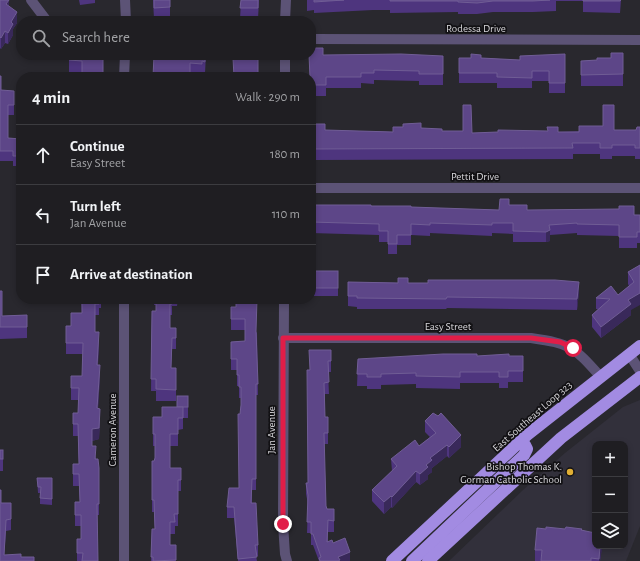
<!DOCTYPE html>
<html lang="en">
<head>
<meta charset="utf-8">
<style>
  :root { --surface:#1f1e22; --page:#2c2b2f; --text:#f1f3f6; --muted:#a1a2a5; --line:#3c3c40 }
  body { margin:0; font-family:"Alegreya Sans",sans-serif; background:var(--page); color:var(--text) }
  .controls { position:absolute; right:12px; bottom:12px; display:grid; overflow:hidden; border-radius:8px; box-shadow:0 2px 6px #0003 }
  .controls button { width:36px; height:36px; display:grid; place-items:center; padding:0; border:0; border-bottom:1px solid var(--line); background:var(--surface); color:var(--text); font:20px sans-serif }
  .stop { position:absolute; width:12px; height:12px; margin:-9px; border:3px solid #e11d48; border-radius:50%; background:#fff }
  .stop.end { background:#e11d48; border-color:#fff; box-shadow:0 1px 4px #0008 }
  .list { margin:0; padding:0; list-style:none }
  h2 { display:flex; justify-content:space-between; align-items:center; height:52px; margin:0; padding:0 16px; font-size:17px }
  h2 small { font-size:13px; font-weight:400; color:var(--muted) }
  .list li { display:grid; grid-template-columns:26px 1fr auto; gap:12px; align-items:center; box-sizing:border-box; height:60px; padding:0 16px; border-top:1px solid var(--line) }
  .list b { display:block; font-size:15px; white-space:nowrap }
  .list p { margin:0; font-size:13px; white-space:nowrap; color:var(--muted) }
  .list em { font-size:13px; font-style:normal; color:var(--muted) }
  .icon { flex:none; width:22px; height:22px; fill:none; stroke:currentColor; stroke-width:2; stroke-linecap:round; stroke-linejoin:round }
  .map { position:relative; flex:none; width:640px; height:561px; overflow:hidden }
  .search { position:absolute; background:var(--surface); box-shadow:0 2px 6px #0003; left:16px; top:16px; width:300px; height:44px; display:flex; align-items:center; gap:10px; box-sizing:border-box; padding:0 14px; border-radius:16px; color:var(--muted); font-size:15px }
  .panel { position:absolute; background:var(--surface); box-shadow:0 2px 6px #0003; left:16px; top:72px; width:300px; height:232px; border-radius:16px }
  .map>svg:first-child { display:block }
  .built { fill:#32303b; fill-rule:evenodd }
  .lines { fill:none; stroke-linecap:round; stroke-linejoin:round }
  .street { stroke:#5c5376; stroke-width:10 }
  .highway { stroke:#a28be2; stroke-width:12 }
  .wall { fill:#4e357e }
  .shaded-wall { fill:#39295a }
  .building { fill:#5d4688; stroke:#705d95 }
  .route { stroke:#e11d48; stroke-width:5 }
  .poi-dot { fill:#e1af34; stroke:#121114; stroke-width:1.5 }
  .labels { text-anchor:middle; stroke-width:3.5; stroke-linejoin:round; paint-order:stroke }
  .street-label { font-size:11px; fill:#d7d6da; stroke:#121114 }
  .poi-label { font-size:11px; fill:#d7d6da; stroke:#121114; text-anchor:end }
</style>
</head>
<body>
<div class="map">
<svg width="640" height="561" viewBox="0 0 640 561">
  <rect width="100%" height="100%" fill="#29282e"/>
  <path class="built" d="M640 400V526L626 561H449L523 490 565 453 623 407ZM595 444H625V546H595Z"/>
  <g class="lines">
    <g class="street">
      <path d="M31 0 47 21"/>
      <path d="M125 0 126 21"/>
      <path d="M285 21 286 0"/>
      <path d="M311 39 640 40"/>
      <path d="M124 77 125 55"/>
      <path d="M285 77V55"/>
      <path d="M311 188H640"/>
      <path d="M124 299V561"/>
      <path d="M284 299 283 524 285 554 287 561"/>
      <path d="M283 338H531C571 344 573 346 600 376"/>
      <path d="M629 354 640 371"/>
    </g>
    <g class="highway">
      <path d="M392 561 527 435 640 346"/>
      <path d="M412 561 524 455 527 449 525 445 519 443"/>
      <path d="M428 561 561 438 640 377"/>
    </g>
  </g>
  <g class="wall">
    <path d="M0 0 9 6 17 23 13 29V35L8 44 5 43 1 49 0 48Z"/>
    <path d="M79 0H95V3L80 5Z"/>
    <path d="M153 0H170V18L154 19Z"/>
    <path d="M241 0H259L258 19H240Z"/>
    <path d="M307 0H621L620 13 583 12V1H556V11L533 12H493L477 14H458V12L390 13V10H373L314 13V10L307 11Z"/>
    <path d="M623 53V86H581V61L597 60 611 58Z"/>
    <path d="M565 54V93H549V81H532V88H497V83H459V58H481L520 60Z"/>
    <path d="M69 55H97L82 72H69Z"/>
    <path d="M206 55 205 73H202V75H190L153 77Z"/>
    <path d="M309 55 443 56V85H419V81L374 80V84L361 83V88H326V96H311V77H310Z"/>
    <path d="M0 76 1 90 14 91V115H8V138L21 139V166H13V161H0Z"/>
    <path d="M311 110 315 124 325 130 393 132 421 128 442 131 472 133 558 132 614 130H636L640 127V159H635V156H612V159H600V154H573V159L311 160Z"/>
    <path d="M311 205 371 206 499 210 509 205 527 210 640 215V243H637V248H619V236L577 235V233L550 235V241L546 242H513V234L492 233V236L430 233V236L411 235V245H397V254H388V242H379V235L311 233Z"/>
    <path d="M640 265 631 310V315L601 338 592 327V315L598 309H596V298L618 295 629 286 628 284V272Z"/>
    <rect x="311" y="271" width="27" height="25"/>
    <path d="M348 282 408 283 579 292 577 310 447 308 446 309H357V307L348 306Z"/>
    <path d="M0 291 2 316 27 315V338L0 339Z"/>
    <path d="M81 299H101V308H99V315H95V332L99 343 98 365 100 377 98 409 100 420 99 439 92 441V446L99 468V515H97L98 561H77V539H81V526H75V502H80L79 486H73V464H79L78 436H73V424L78 413 79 400H71V376H82L83 354H66V326H71L82 313Z"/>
    <path d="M154 299H178L177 306H172V315H170V328H176V349H172L171 368H176V401H156V391H151L152 311H156V305H154Z"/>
    <path d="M231 307H236L257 333 258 395H256V490H252V503L258 545V556H256L257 561H238L234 518H227V507L239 488 240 414 241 405V398H239V386H237V370H231V342L245 341V330H231Z"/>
    <path d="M331 350V372H328L329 394H325V417L328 433V444H324L326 506 327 509H334V532H328V542L333 543 350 561H319L313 545H311V533H307L308 504 306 494V483H308L310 370Z"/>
    <path d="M477 356H523V382H508V388H499V383H460V389L416 388V384L381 385V389H367V386H357L358 359Z"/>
    <path d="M188 396V418H183V429L178 430V446H170V468H181V491H178V526H175V534H170V545L176 561H151L152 529H155L154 512H152V461H154L155 458V446H153V417H162L177 407Z"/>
    <path d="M425 421 461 447 449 458 447 456 432 468V472L428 475V479L420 485 416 482 392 508 391 507 384 514 372 501V490L392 471 391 459 419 446 430 437 425 432Z"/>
    <rect x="0" y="450" width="3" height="21"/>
    <path d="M37 478H52V505L40 504V493H38Z"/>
    <path d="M1 503H11V530L6 531 4 555 21 557 0 561Z"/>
    <path d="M582 530 602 546 600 561H535V550Z"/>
  </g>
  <g class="shaded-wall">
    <path d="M9 0V11L6 4Z"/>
    <path d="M17 12V23L13 29V35L8 44V33L11 22Z"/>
    <path d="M5 31V43L1 49V38Z"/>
    <path d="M550 230V241L546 242V232Z"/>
    <path d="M579 282V292L577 310V299Z"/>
    <path d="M640 293V305L631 310V315L601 338V327L628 300Z"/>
    <path d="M99 332V343L97 377V365Z"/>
    <path d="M100 365V377L97 420V408Z"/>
    <path d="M100 409 99 439 92 441V458V429Z"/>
    <path d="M461 435V447L449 458V447Z"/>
    <path d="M447 445V456L432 468V472L428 475V479L420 485V474L426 465 430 458Z"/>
    <path d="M416 471V482L392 508V497Z"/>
    <path d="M391 496V507L384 514V502Z"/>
    <path d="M6 520V531L4 561V555Z"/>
    <path d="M600 546H602V549L600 561H599Z"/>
    <path d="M350 552V561H338V557Z"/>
  </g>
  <g class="building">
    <path d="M0 0H9L6 4 17 12 11 22 13 24 8 33 5 31 1 38 0 37Z"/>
    <path d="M154 0H170V7L154 8Z"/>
    <path d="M241 0H258V8H240Z"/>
    <path d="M314 0H344L314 2Z"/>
    <path d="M390 0H550L533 1H493L477 3 458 2V1H390Z"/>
    <path d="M583 0H621L620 1H583Z"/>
    <path d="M311 48H323V55L401 54 443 56V74H419V71L374 70V73H361V77H326V85H311V77H310L309 55H311Z"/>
    <path d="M611 53H623V74L581 75V61L597 60V58H611Z"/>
    <path d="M471 54 481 55V58L520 60V56L565 54V83H549V71H532V78L497 77V73H459V58H471Z"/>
    <path d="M69 55H97V58L103 59V77H82V61L69 60Z"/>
    <path d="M154 55H205V62L202 61V64L190 63V77H153Z"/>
    <path d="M240 55H258V77H234L233 58H240Z"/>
    <path d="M0 76H1V90L14 91V105H8V138L21 139V156H13V151H0Z"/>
    <path d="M463 105H471L472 133 498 132V130L548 131 547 127H558V132H579V126H603V105H614V130H636L637 127H640V148H635V145H612V148H600V143H572L573 148 311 149V110H315V124H325V130L393 132V127H403V124L421 123V128L442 129V131H463Z"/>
    <path d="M500 199H509V205H527V210L619 209V206H634V215H640V232H637V237H619V225L577 224V223L549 225 550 230 546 232 513 231V223H492V225L430 223V225L411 224V235H397V244H388V231H379V224L311 222V205H371V206H411V207L499 210Z"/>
    <path d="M640 265V293L628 300 631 304 601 327 592 315 610 299 596 298 611 286 618 295 634 282 628 272Z"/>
    <rect x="311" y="271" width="27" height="17"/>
    <path d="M398 278H408V283H428V280H555L579 282 577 299 447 297 446 299 357 298V296H348V282L398 283Z"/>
    <path d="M0 291H2V316L27 315V327H0Z"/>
    <path d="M82 299H99V304H95V332H99L97 365H100L97 408 100 409 99 428 92 429V446H96L95 459H98L99 468V504H97L98 561H82L83 553H77V539H81V515H75V502H80L79 474H73V464H79L78 424H73V413H78L79 388H71V376H82L83 343H66V326H71V313H82Z"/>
    <path d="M156 299H172V304H170V328H176V338H172L171 368H176V390L156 389V379H151L152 311H156Z"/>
    <path d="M236 299H257L256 331 258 384H256V479H252L251 503H256L258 545H255L257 557 238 559 234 507H227L229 488H239L238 414H240L241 405V387H239V375H237V359H231V342L245 341V319H231V307H236Z"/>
    <path d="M309 350H331V361H328L329 382 324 383 325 417H328V433H324L326 506 327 509H334V521L328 520 327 542 332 540 333 543 345 538 350 552 338 557 340 560 338 561H320L319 558 321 557 313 534H311V522H307L308 495 306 483H308L307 370H310Z"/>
    <path d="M443 354H477V356L509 354V356H523V371H508V377H499V372H460V377L416 376V373L381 374V377H367V374H357L358 359Z"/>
    <rect x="177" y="396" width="11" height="11"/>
    <path d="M162 407H183V418H178V434H170V468H181V480H178V514H174L175 522H170V545H176V560L153 561V557H151L152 529H155L154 500H152V461H154L155 458V434H153V417H162Z"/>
    <path d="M433 413 438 416 441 413 461 435 449 447 447 445 430 458 432 460 426 465 428 467 420 474 416 471 392 497 391 496 384 502 372 490 397 466 391 459 415 440 419 446 436 433 425 421Z"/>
    <rect x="0" y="450" width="3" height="9"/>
    <path d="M37 478H52V499L40 498 41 487H38Z"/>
    <path d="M0 490H1V503H11V519L6 520 4 555 21 554V557H34V561H0Z"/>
    <path d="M546 527 565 529 566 527 582 529 581 530 595 533V546H600L599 559 591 558V561H541L542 550H535L537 528 546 529Z"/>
  </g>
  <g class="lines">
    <path class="route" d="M283 524V338H531L560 342 573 348"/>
  </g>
  <circle class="poi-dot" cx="570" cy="472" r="4"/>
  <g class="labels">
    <g class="street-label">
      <text x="476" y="32">Rodessa Drive</text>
      <text x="475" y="180">Pettit Drive</text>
      <text x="448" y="330">Easy Street</text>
      <text transform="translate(532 416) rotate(-41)" y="4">East Southeast Loop 323</text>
      <text transform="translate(112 430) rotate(-90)" y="4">Cameron Avenue</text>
      <text transform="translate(271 430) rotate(-90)" y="4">Jan Avenue</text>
    </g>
    <g class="poi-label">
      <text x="562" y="470">Bishop Thomas K.<tspan x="562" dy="13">Gorman Catholic School</tspan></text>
    </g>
  </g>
</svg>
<div class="controls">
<button>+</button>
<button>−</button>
<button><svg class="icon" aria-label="layers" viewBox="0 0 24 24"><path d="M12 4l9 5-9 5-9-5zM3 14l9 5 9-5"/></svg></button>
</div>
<div class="stop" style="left:573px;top:348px"></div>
<div class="stop end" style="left:283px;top:524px"></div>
<div class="search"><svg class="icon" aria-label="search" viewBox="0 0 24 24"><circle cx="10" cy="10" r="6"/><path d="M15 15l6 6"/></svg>Search here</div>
<section class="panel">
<h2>4 min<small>Walk · 290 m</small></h2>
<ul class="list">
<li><svg class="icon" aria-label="ahead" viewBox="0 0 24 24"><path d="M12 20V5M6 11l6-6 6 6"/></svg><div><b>Continue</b><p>Easy Street</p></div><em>180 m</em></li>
<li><svg class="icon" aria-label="left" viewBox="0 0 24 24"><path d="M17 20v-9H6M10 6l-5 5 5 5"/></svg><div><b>Turn left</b><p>Jan Avenue</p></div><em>110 m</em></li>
<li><svg class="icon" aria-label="arrive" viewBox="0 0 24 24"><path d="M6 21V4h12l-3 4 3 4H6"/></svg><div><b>Arrive at destination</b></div></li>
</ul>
</section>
</div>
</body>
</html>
